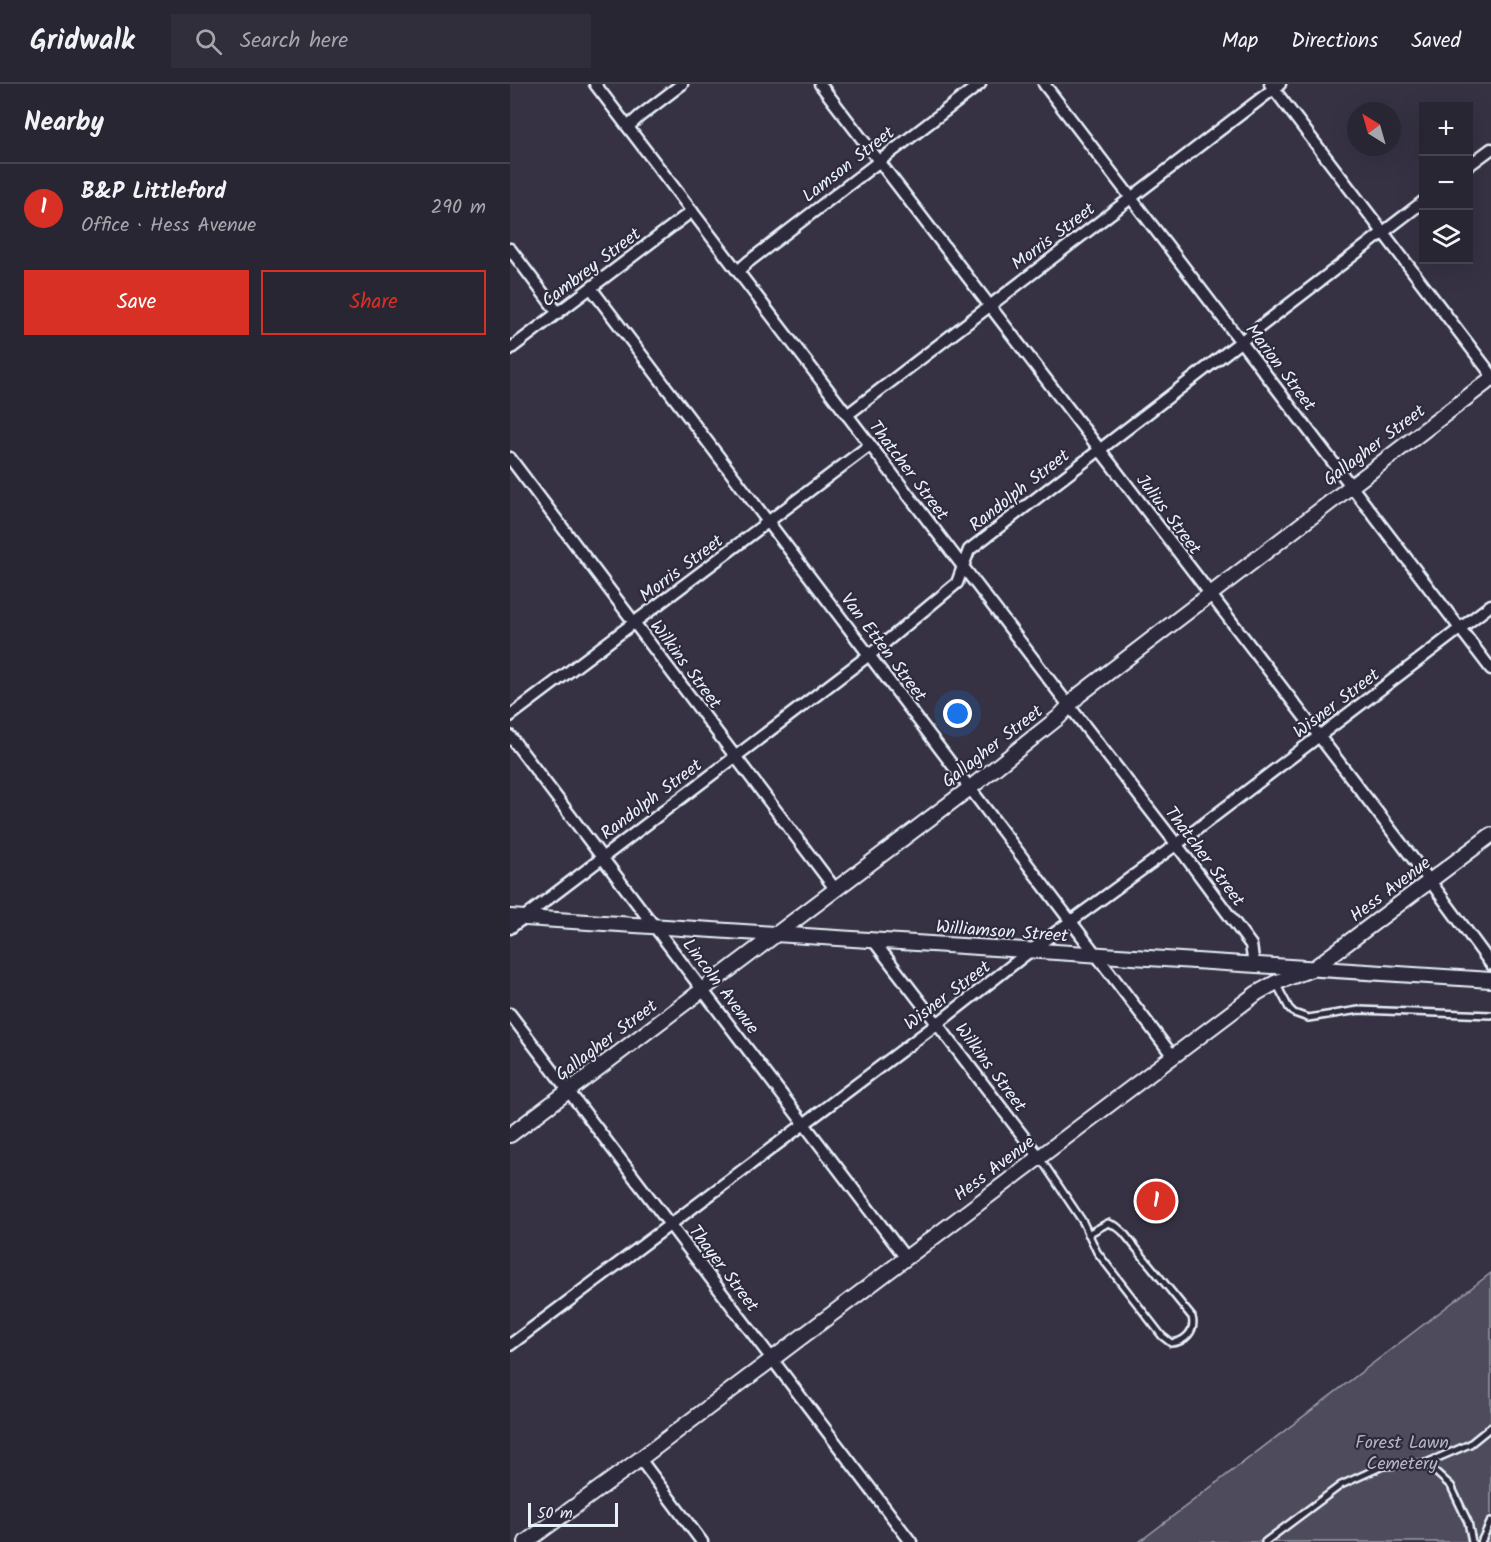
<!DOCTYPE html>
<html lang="en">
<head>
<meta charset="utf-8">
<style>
  :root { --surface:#282633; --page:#302e3b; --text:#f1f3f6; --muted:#a5a5ac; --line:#44434e; --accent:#d93025 }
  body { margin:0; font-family:Kalam,sans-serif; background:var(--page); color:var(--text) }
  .controls { position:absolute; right:18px; top:18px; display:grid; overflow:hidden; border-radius:0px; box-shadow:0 6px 24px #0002 }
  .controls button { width:54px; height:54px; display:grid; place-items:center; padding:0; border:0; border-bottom:2px solid var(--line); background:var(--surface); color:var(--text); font:30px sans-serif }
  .compass { position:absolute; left:837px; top:18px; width:54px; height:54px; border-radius:50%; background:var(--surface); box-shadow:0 6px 24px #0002; rotate:323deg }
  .scale { position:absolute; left:18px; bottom:15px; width:90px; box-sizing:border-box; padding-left:6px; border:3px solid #e8f1f8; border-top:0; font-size:16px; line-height:21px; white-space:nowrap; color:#e8f1f8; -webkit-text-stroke:4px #2f2a3d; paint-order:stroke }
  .you { position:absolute; left:448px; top:630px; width:21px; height:21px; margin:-15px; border:4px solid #fff; border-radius:50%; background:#1a73e8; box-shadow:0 0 0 9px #1a73e833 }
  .badge { display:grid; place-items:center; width:39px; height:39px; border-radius:50%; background:var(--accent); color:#fff; font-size:20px; font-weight:700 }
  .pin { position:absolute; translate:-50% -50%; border:3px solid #fff; box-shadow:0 2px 6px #0006 }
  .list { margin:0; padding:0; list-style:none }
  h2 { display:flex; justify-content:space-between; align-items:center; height:78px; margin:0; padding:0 24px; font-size:26px }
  h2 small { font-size:20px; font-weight:400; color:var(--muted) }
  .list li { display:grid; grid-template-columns:39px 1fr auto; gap:18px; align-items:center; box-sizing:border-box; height:90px; padding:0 24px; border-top:2px solid var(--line) }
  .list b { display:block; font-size:22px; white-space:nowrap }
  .list p { margin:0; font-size:20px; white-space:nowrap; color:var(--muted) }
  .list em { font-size:20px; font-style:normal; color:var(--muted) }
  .actions { display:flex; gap:12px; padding:18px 24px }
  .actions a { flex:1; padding:14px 0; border:2px solid var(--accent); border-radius:0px; text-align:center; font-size:21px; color:var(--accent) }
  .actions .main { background:var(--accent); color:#fff }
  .icon { flex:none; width:33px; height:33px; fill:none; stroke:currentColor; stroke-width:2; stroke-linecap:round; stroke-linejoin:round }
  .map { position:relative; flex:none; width:981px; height:1458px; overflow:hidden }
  header { display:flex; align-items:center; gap:36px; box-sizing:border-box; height:84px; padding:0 30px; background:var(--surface); border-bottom:2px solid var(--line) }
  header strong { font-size:28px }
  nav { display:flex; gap:33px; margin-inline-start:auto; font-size:21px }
  .search { width:420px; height:54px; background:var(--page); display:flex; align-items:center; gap:15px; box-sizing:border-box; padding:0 21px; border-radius:0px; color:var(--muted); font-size:22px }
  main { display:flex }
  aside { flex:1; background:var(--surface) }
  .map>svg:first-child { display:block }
  .green { fill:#4d4b5c; stroke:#9a9eaa; stroke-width:1.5 }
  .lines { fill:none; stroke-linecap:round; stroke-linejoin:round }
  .lane-casing { stroke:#e8f1f8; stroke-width:10 }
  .street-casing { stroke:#e8f1f8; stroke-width:15 }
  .secondary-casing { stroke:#e8f1f8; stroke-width:18 }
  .lane { stroke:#2f2a3d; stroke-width:5 }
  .street { stroke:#2f2a3d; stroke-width:10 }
  .secondary { stroke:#2f2a3d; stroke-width:14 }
  .labels { text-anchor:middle; stroke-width:4.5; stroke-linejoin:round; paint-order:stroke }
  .street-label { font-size:18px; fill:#e8f1f8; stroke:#2f2a3d }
  .park-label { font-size:18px; fill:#b2b7c1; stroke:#2f2a3d }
</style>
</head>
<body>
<header>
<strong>Gridwalk</strong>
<div class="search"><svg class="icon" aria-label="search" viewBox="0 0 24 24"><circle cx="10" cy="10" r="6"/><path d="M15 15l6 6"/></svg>Search here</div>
<nav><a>Map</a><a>Directions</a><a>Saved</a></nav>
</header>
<main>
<aside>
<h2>Nearby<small></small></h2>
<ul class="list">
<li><span class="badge">1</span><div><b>B&amp;P Littleford</b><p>Office · Hess Avenue</p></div><em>290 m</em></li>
</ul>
<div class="actions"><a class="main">Save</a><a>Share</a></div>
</aside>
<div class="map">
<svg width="981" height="1458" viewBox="0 0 981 1458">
  <rect width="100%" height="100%" fill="#363244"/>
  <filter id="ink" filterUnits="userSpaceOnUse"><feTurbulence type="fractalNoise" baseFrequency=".0167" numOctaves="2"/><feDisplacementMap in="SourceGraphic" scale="12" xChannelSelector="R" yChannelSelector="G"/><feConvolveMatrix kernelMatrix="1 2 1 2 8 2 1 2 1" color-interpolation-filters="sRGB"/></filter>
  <g filter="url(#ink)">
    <path class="green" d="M981 1189V1458H629Z"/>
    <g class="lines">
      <g class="lane-casing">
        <g id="lane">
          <path d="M767 901 779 924 784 929 798 934 849 926 981 931"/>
          <path d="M530 1074 573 1138 587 1168 652 1252 661 1259C675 1258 686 1247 682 1233L613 1148 606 1142 598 1139 578 1150"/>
          <path d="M916 1379 941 1402 958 1438 962 1458"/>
          <path d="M755 1458 831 1401 873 1382 916 1379 960 1360 981 1343"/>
          <path d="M971 1458 981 1437"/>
        </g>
      </g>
      <g class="street-casing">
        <g id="street">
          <path d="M85 0 550 610 667 761 741 861 744 881"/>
          <path d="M310 0 920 797 981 880"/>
          <path d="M534 0 981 585"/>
          <path d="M760 0 981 290"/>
          <path d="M118 43 130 32 172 0"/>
          <path d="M958 82 981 65"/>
          <path d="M0 165 48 229"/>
          <path d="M228 187 238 178 470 0"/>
          <path d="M81 204 662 971"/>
          <path d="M0 265 182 127"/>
          <path d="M337 331 770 0"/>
          <path d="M0 374 326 806"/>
          <path d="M0 632 360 361"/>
          <path d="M0 652 395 1173"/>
          <path d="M0 844 371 562 447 499 459 466 914 117"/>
          <path d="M363 856 529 1073"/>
          <path d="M0 930 401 1458"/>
          <path d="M0 1261 427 940 520 867 678 752 981 521"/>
          <path d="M130 1375 192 1458"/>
        </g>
      </g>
      <g class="secondary-casing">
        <g id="secondary">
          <path d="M0 833 981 896"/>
          <path d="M0 1051 460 704 549 633 569 611 981 295"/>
          <path d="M16 1458 130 1375 747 909 765 899 804 884 981 751"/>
        </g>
      </g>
      <use href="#lane" class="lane"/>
      <use href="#street" class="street"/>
      <use href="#secondary" class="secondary"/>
    </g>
  </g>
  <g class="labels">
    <g class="street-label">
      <text transform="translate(338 80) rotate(-38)" y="6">Lamson Street</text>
      <text transform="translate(543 152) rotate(-37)" y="6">Morris Street</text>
      <text transform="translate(81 183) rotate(-37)" y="6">Cambrey Street</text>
      <text transform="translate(771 283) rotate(53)" y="6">Marion Street</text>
      <text transform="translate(864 361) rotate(-37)" y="6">Gallagher Street</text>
      <text transform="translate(399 386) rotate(53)" y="6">Thatcher Street</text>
      <text transform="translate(509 406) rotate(-38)" y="6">Randolph Street</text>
      <text transform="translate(659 430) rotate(53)" y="6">Julius Street</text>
      <text transform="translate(171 484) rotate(-37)" y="6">Morris Street</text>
      <text transform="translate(374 563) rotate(53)" y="6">Van Etten Street</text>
      <text transform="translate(176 580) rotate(53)" y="6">Wilkins Street</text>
      <text transform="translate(826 619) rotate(-37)" y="6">Wisner Street</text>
      <text transform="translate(482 662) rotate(-38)" y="6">Gallagher Street</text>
      <text transform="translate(141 715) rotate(-37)" y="6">Randolph Street</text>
      <text transform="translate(695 772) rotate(53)" y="6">Thatcher Street</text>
      <text transform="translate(880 805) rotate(-37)" y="6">Hess Avenue</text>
      <text transform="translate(492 847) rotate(4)" y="6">Williamson Street</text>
      <text transform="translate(211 902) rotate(53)" y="6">Lincoln Avenue</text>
      <text transform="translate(437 911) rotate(-37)" y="6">Wisner Street</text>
      <text transform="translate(96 956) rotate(-37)" y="6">Gallagher Street</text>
      <text transform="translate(481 983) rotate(53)" y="6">Wilkins Street</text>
      <text transform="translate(484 1084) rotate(-37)" y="6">Hess Avenue</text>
      <text transform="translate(214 1184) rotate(53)" y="6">Thayer Street</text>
    </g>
    <g class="park-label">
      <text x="892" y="1364">Forest Lawn<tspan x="892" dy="21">Cemetery</tspan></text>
    </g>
  </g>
</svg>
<div class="controls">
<button>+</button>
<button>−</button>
<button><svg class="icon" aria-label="layers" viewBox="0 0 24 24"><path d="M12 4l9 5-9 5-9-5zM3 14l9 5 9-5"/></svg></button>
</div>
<svg class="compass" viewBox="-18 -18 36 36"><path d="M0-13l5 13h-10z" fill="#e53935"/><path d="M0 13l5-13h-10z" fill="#a5a5ac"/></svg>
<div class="scale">50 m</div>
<div class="you"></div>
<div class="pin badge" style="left:646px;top:1117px">1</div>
</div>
</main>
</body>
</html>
